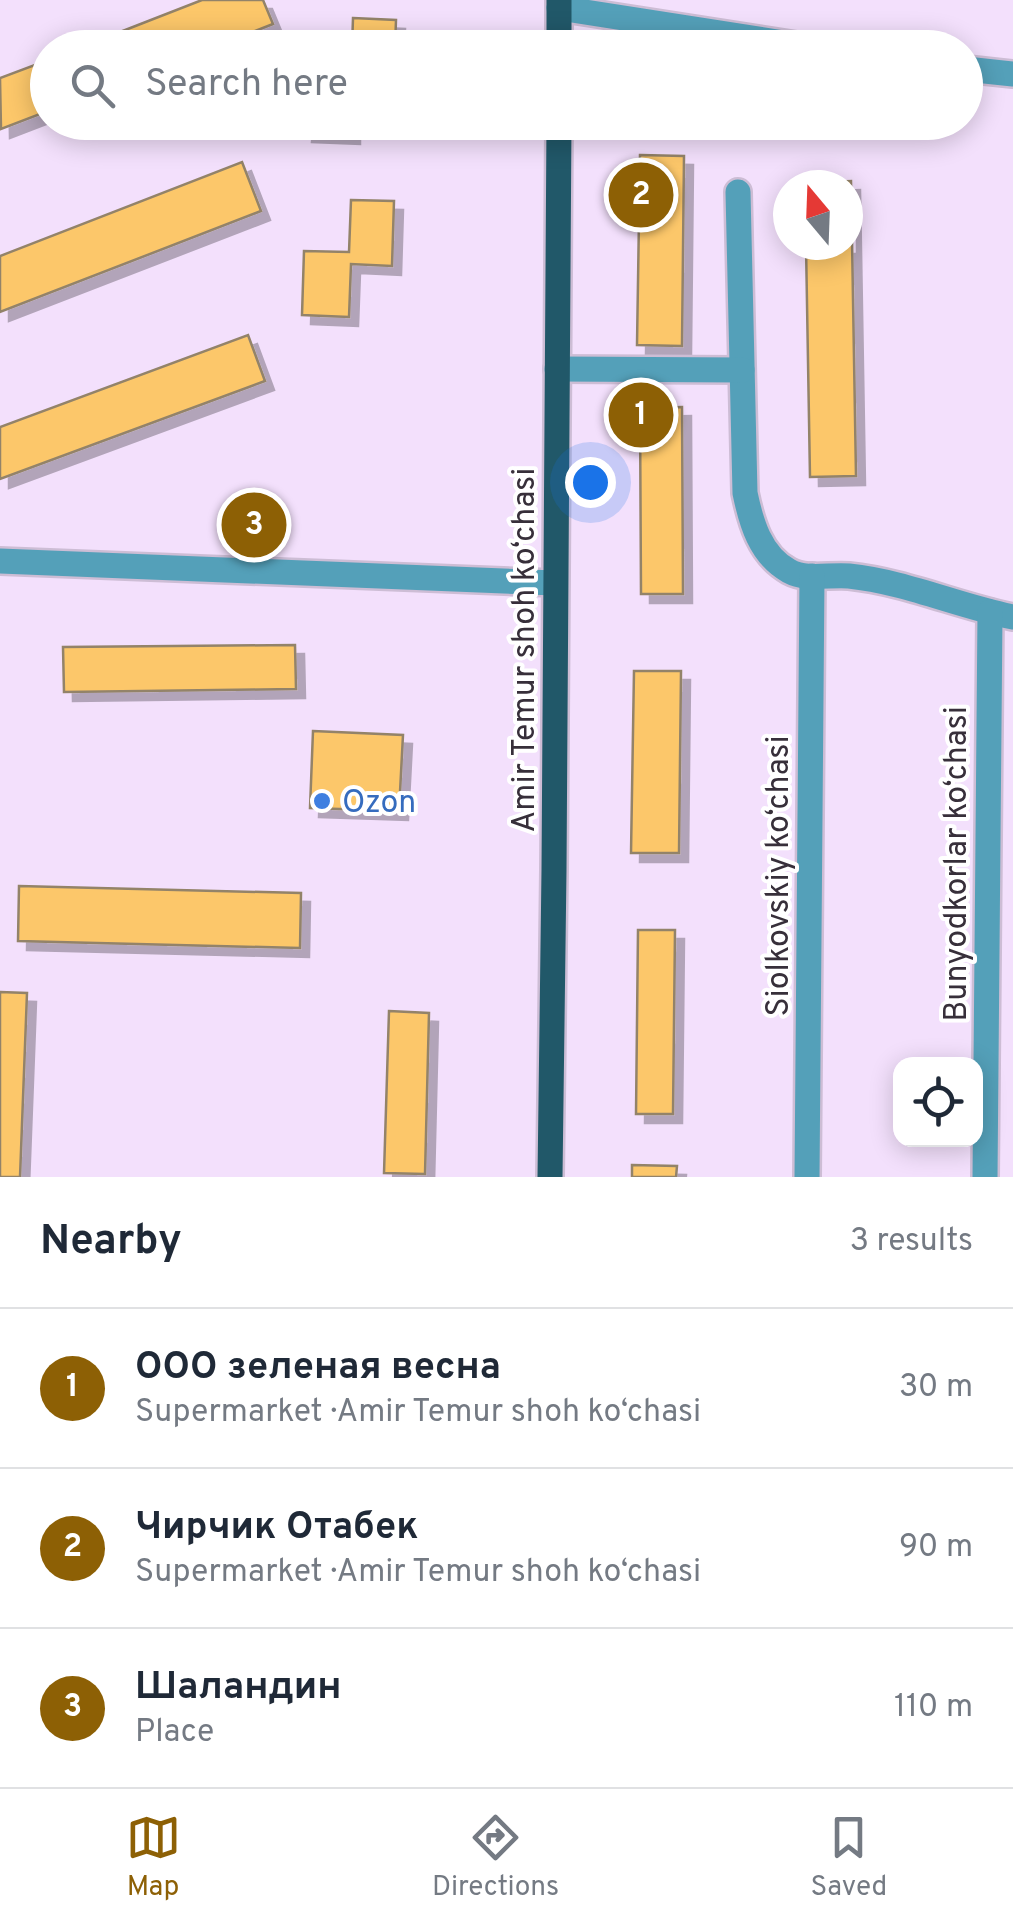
<!DOCTYPE html>
<html lang="en">
<head>
<meta charset="utf-8">
<style>
  :root { --surface:#fff; --page:#f6f6f7; --text:#1f2937; --muted:#747a83; --line:#e0e1e3; --accent:#8d6005 }
  body { margin:0; font-family:Overpass,sans-serif; background:var(--page); color:var(--text) }
  .controls { position:absolute; right:30px; bottom:30px; display:grid; overflow:hidden; border-radius:20px; box-shadow:0 5px 25px #0003 }
  .controls button { width:90px; height:90px; display:grid; place-items:center; padding:0; border:0; border-bottom:2px solid var(--line); background:var(--surface); color:var(--text); font:50px sans-serif }
  .compass { position:absolute; left:773px; top:170px; width:90px; height:90px; border-radius:50%; background:var(--surface); box-shadow:0 5px 25px #0003; rotate:341deg }
  .you { position:absolute; left:590px; top:482px; width:35px; height:35px; margin:-25px; border:8px solid #fff; border-radius:50%; background:#1a73e8; box-shadow:0 0 0 15px #1a73e833 }
  .badge { display:grid; place-items:center; width:65px; height:65px; border-radius:50%; background:var(--accent); color:#fff; font-size:32px; font-weight:700 }
  .pin { position:absolute; translate:-50% -50%; border:5px solid #fff; box-shadow:0 2px 10px #0006 }
  .list { margin:0; padding:0; list-style:none }
  h2 { display:flex; justify-content:space-between; align-items:center; height:130px; margin:0; padding:0 40px; font-size:42px }
  h2 small { font-size:32px; font-weight:400; color:var(--muted) }
  .list li { display:grid; grid-template-columns:65px 1fr auto; gap:30px; align-items:center; box-sizing:border-box; height:160px; padding:0 40px; border-top:2px solid var(--line) }
  .list b { display:block; font-size:38px; white-space:nowrap }
  .list p { margin:0; font-size:32px; white-space:nowrap; color:var(--muted) }
  .list em { font-size:32px; font-style:normal; color:var(--muted) }
  .icon { flex:none; width:55px; height:55px; fill:none; stroke:currentColor; stroke-width:2; stroke-linecap:round; stroke-linejoin:round }
  .map { position:relative; flex:none; width:1013px; height:1177px; overflow:hidden }
  .search { position:absolute; background:var(--surface); box-shadow:0 5px 25px #0003; left:30px; right:30px; top:30px; height:110px; display:flex; align-items:center; gap:25px; box-sizing:border-box; padding:0 35px; border-radius:55px; color:var(--muted); font-size:38px }
  .sheet { height:610px; background:var(--surface) }
  nav { display:flex; justify-content:space-around; align-items:center; box-sizing:border-box; height:140px; border-top:2px solid var(--line); background:var(--surface); font-size:28px; color:var(--muted) }
  nav a { display:grid; justify-items:center; gap:5px }
  nav .on { color:var(--accent) }
  .map>svg:first-child { display:block }
  .building { fill:#fcc76b; stroke:#938369; stroke-width:2.5; filter:url(#shadow) }
  .lines { fill:none; stroke-linecap:round; stroke-linejoin:round }
  .minor-casing { stroke:#cdbdd5; stroke-width:30 }
  .major-casing { stroke:#cdbdd5; stroke-width:30 }
  .minor { stroke:#54a0b9; stroke-width:25 }
  .major { stroke:#215869; stroke-width:25 }
  .shop-dot { fill:#3f7fe0; stroke:#fff; stroke-width:4 }
  .labels { text-anchor:middle; stroke-width:8; stroke-linejoin:round; paint-order:stroke }
  .street-label { font-size:32px; fill:#372f3a; stroke:#fff }
  .shop-label { font-size:32px; fill:#366cbe; stroke:#fff; text-anchor:start }
</style>
</head>
<body>
<div class="map">
<svg width="1013" height="1177" viewBox="0 0 1013 1177">
  <defs>
    <filter id="shadow"><feDropShadow dx="9" dy="9" stdDeviation="0" flood-color="#0004"/></filter>
  </defs>
  <rect width="100%" height="100%" fill="#f3e0fc"/>
  <g class="building">
    <path d="M202 0H263L273 24 212 48H79Z"/>
    <path d="M353 18 396 20 395 48H352Z"/>
    <path d="M48 60V111L1 129 0 78Z"/>
    <path d="M304 122H351V135L303 133Z"/>
    <path d="M640 155 684 156 682 346 637 345Z"/>
    <path d="M242 162 261 211 0 312V256Z"/>
    <path d="M851 181 856 476 810 477 806 245H848V185H805V183Z"/>
    <path d="M351 200 394 201 392 266 351 264 349 317 302 315 304 251 349 252Z"/>
    <path d="M248 335 265 381 0 479V427Z"/>
    <path d="M682 407 683 594H641L640 408Z"/>
    <path d="M295 645 296 689 64 692 63 647Z"/>
    <path d="M634 671H681L679 853H631Z"/>
    <path d="M313 731 403 735 399 811 310 808Z"/>
    <path d="M19 886 301 893 300 948 18 941Z"/>
    <path d="M638 930H675L673 1114H636Z"/>
    <path d="M0 992 27 993 20 1177H0Z"/>
    <path d="M389 1011 429 1013 425 1174 384 1173Z"/>
    <path d="M632 1165 677 1166 676 1177H632Z"/>
  </g>
  <g class="lines">
    <g class="minor-casing">
      <g id="minor">
        <path d="M559 8 816 48"/>
        <path d="M966 69 1013 74"/>
        <path d="M738 192 745 493C751 522 760 555 789 571 807 581 830 574 849 576 906 582 958 606 1013 617"/>
        <path d="M557 369 742 370"/>
        <path d="M0 561 555 583"/>
        <path d="M807 1177 812 576"/>
        <path d="M985 1177 990 612"/>
      </g>
    </g>
    <g class="major-casing">
      <g id="major">
        <path d="M559 48V0"/>
        <path d="M550 1177 554 870 559 122"/>
      </g>
    </g>
    <use href="#minor" class="minor"/>
    <use href="#major" class="major"/>
  </g>
  <circle class="shop-dot" cx="322" cy="801" r="10"/>
  <g class="labels">
    <g class="street-label">
      <text transform="translate(523 650) rotate(-90)" y="11">Amir Temur shoh ko‘chasi</text>
      <text transform="translate(955 864) rotate(-90)" y="11">Bunyodkorlar ko‘chasi</text>
      <text transform="translate(777 876) rotate(-90)" y="11">Siolkovskiy ko‘chasi</text>
    </g>
    <g class="shop-label">
      <text x="342" y="812">Ozon</text>
    </g>
  </g>
</svg>
<div class="controls">
<button><svg class="icon" aria-label="locate" viewBox="0 0 24 24"><circle cx="12" cy="12" r="6"/><path d="M12 2v4M12 18v4M2 12h4M18 12h4"/></svg></button>
</div>
<svg class="compass" viewBox="-18 -18 36 36"><path d="M0-13l5 13h-10z" fill="#e53935"/><path d="M0 13l5-13h-10z" fill="#747a83"/></svg>
<div class="you"></div>
<div class="pin badge" style="left:641px;top:415px">1</div>
<div class="pin badge" style="left:641px;top:195px">2</div>
<div class="pin badge" style="left:254px;top:525px">3</div>
<div class="search"><svg class="icon" aria-label="search" viewBox="0 0 24 24"><circle cx="10" cy="10" r="6"/><path d="M15 15l6 6"/></svg>Search here</div>
</div>
<section class="sheet">
<h2>Nearby<small>3 results</small></h2>
<ul class="list">
<li><span class="badge">1</span><div><b>ООО зеленая весна</b><p>Supermarket · Amir Temur shoh ko‘chasi</p></div><em>30 m</em></li>
<li><span class="badge">2</span><div><b>Чирчик Отабек</b><p>Supermarket · Amir Temur shoh ko‘chasi</p></div><em>90 m</em></li>
<li><span class="badge">3</span><div><b>Шаландин</b><p>Place</p></div><em>110 m</em></li>
</ul>
</section>
<nav>
<a class="on"><svg class="icon" aria-label="map" viewBox="0 0 24 24"><path d="M3 6l6-2 6 2 6-2v14l-6 2-6-2-6 2zM9 4v14M15 6v14"/></svg>Map</a>
<a><svg class="icon" aria-label="directions" viewBox="0 0 24 24"><path d="M12 3l9 9-9 9-9-9zM9 14v-3h6M13 9l2 2-2 2"/></svg>Directions</a>
<a><svg class="icon" aria-label="saved" viewBox="0 0 24 24"><path d="M7 4h10v16l-5-4-5 4z"/></svg>Saved</a>
</nav>
</body>
</html>
